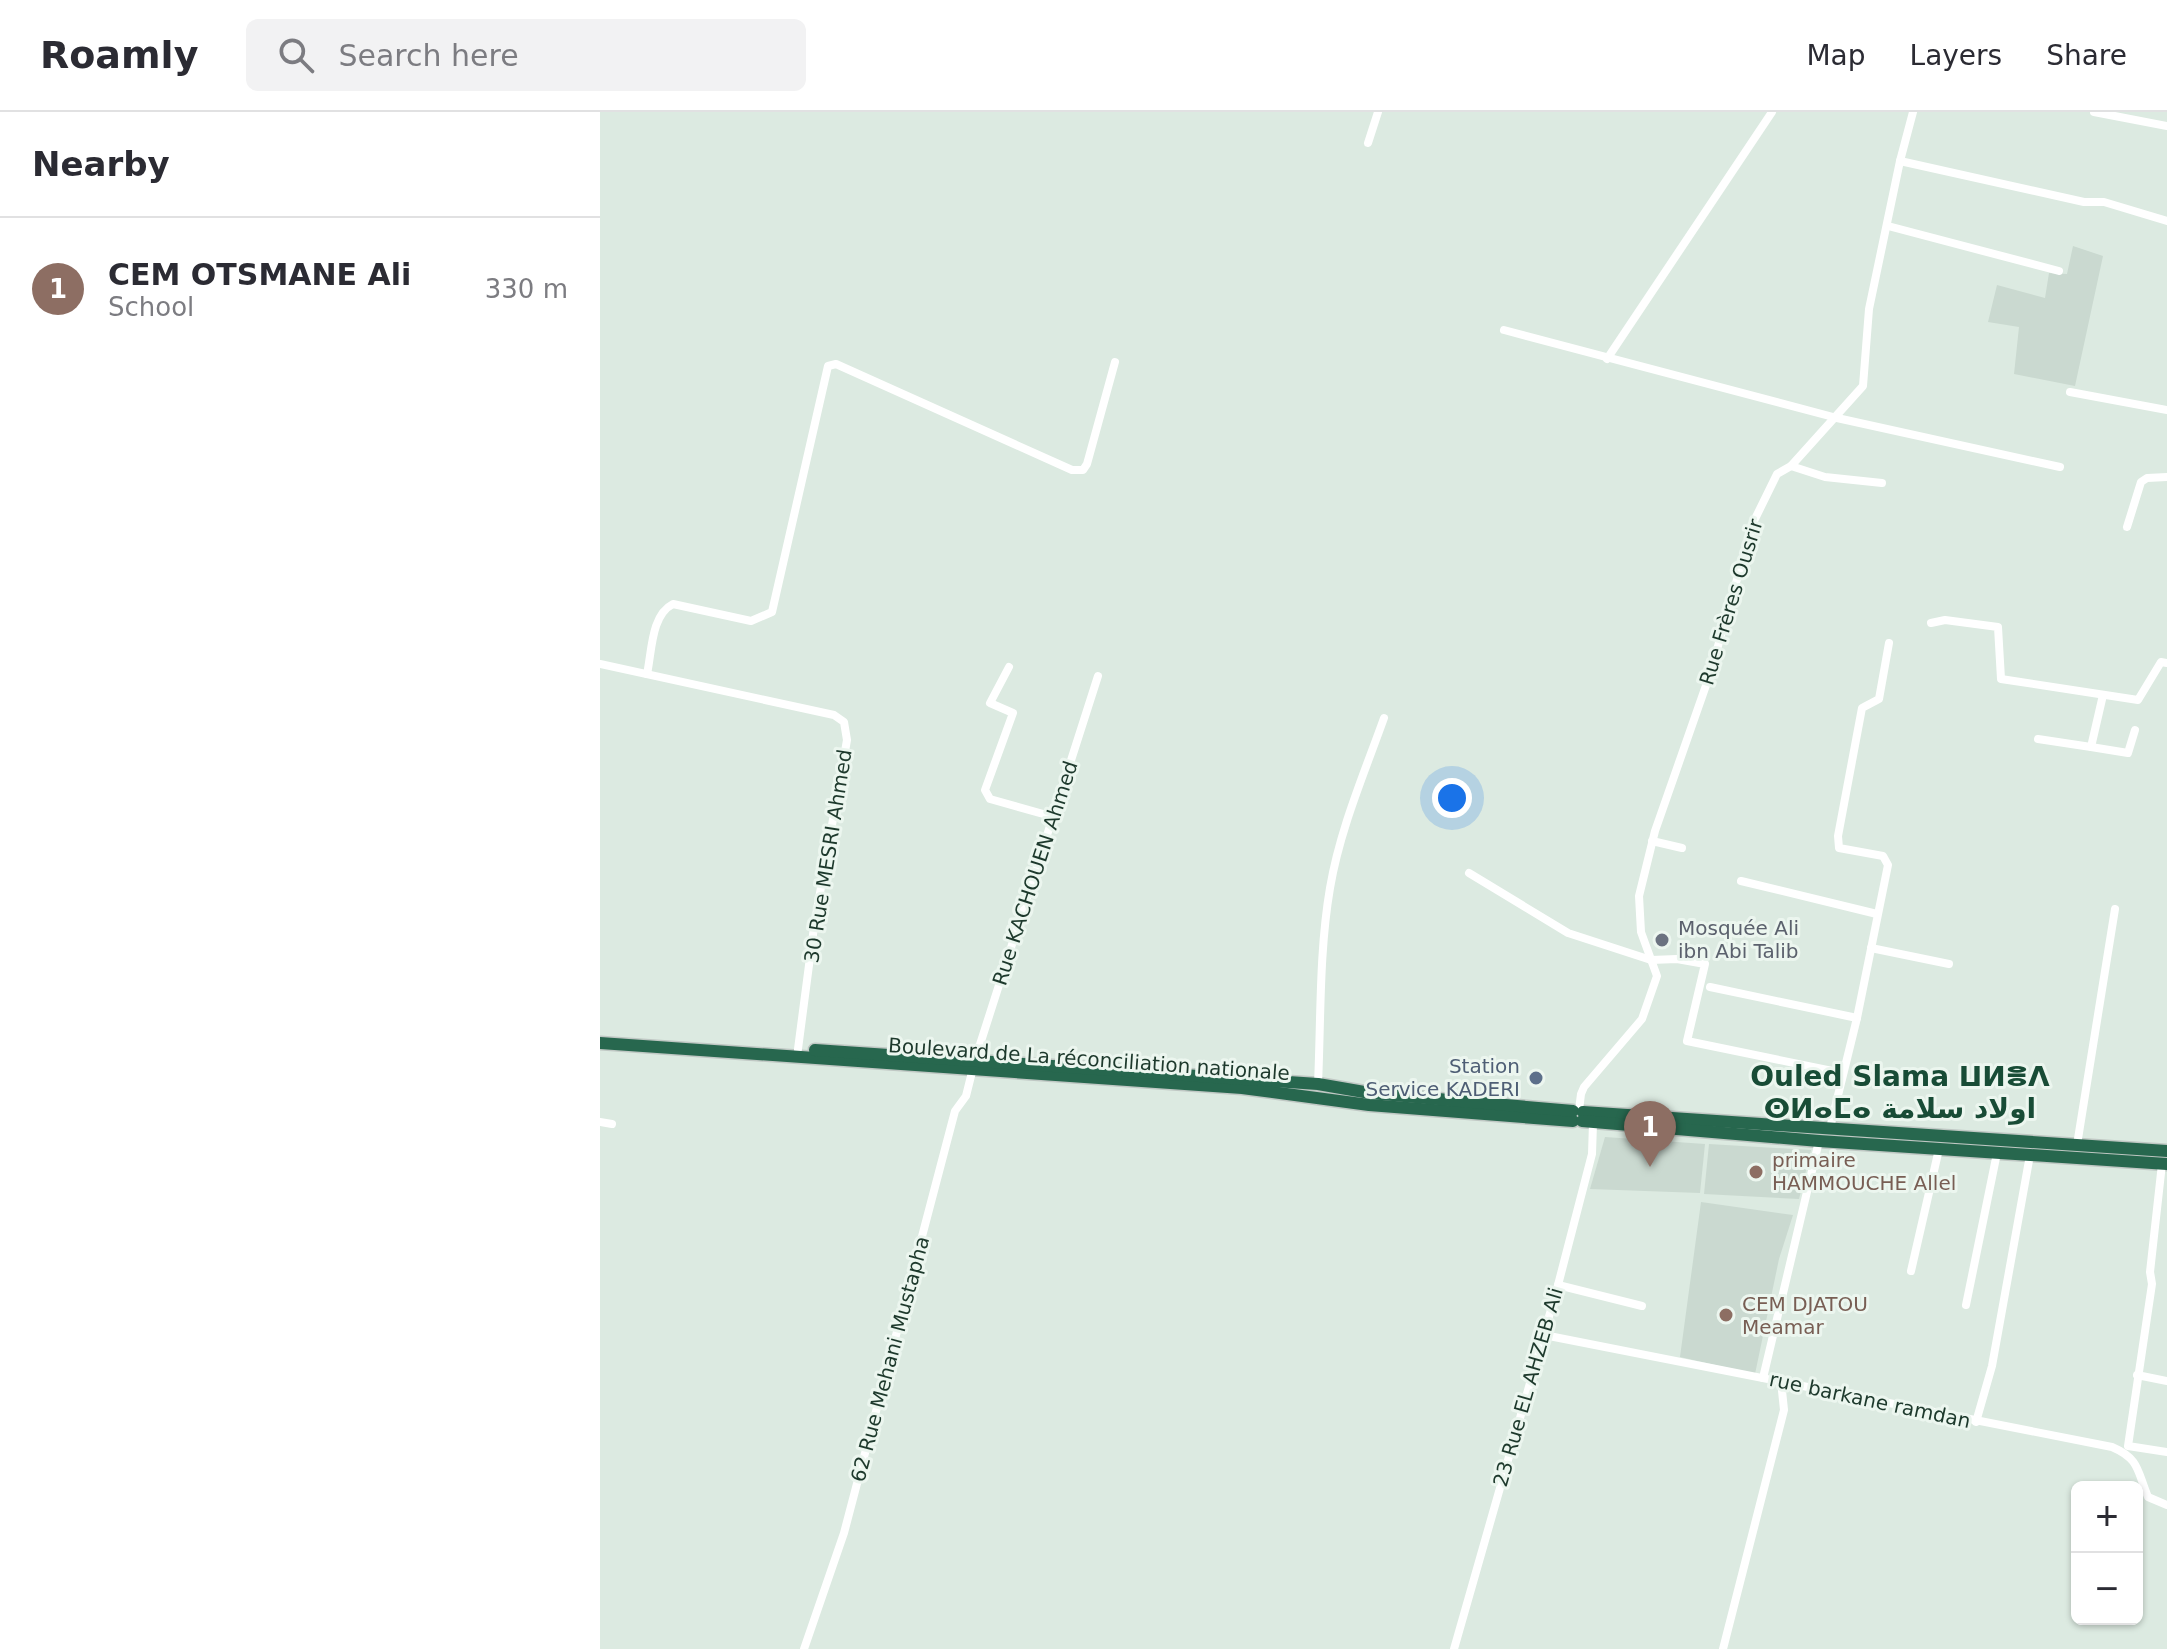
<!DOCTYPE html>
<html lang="en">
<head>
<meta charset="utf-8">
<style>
  :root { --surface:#fff; --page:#f2f2f3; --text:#2b2b33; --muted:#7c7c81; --line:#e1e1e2; --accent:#2563eb }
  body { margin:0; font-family:"DejaVu Sans","Noto Sans Arabic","Noto Sans Tifinagh",sans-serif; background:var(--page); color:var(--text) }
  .controls { position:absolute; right:24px; bottom:24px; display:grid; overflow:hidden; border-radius:12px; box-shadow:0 2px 6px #0004 }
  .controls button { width:72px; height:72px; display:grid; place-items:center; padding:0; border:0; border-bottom:2px solid var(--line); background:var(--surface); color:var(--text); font:40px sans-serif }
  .you { position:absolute; left:852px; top:686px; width:28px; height:28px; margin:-20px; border:6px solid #fff; border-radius:50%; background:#1a73e8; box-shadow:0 0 0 12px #1a73e833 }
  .badge { display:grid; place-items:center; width:52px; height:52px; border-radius:50%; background:var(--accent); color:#fff; font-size:26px; font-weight:700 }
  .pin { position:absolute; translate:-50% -66px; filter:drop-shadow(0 2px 4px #0008) }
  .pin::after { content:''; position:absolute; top:42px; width:28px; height:24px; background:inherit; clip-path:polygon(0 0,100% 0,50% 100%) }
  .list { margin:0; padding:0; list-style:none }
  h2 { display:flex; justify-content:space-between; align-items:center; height:104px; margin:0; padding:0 32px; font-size:34px }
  h2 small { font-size:26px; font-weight:400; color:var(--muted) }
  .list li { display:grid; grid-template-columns:52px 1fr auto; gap:24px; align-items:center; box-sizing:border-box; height:144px; padding:0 32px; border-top:2px solid var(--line) }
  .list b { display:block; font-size:30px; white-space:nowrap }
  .list p { margin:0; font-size:26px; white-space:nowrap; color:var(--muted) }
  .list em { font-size:26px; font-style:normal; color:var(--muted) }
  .icon { flex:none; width:44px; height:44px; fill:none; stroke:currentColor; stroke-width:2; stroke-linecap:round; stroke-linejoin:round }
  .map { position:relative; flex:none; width:1567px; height:1537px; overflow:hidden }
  header { display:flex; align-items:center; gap:48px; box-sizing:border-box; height:112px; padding:0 40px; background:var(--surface); border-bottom:2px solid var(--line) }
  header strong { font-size:38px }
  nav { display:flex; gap:44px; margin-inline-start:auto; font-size:28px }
  .search { width:560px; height:72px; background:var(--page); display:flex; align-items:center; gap:20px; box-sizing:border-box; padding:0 28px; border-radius:12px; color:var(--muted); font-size:30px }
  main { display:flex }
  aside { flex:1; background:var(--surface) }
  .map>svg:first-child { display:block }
  .built { fill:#cad9d0 }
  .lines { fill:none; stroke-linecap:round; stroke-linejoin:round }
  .highway-casing { stroke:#c0c8c4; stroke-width:15 }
  .minor { stroke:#fff; stroke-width:8 }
  .highway { stroke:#27674e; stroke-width:12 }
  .worship-dot { fill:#6b7280; stroke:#ecf6ef; stroke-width:3 }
  .service-dot { fill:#5c6f8a; stroke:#ecf6ef; stroke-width:3 }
  .education-dot { fill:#8d6e63; stroke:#ecf6ef; stroke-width:3 }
  .labels { text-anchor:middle; stroke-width:6; stroke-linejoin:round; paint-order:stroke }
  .street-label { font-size:20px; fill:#1d392c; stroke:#ecf6ef }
  .worship-label { font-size:20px; fill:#5b616d; stroke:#ecf6ef; text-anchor:start }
  .service-label { font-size:20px; fill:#4e5e75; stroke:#ecf6ef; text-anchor:end }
  .education-label { font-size:20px; fill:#785e54; stroke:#ecf6ef; text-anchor:start }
  .district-label { font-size:28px; font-weight:bold; fill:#184c36; stroke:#ecf6ef }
</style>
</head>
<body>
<header>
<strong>Roamly</strong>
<div class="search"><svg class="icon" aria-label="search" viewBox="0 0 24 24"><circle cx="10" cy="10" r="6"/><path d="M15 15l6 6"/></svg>Search here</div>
<nav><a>Map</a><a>Layers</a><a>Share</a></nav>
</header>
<main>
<aside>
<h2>Nearby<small></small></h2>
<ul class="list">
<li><span class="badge" style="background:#8d6e63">1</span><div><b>CEM OTSMANE Ali</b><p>School</p></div><em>330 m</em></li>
</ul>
</aside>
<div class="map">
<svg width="1567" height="1537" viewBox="0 0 1567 1537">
  <rect width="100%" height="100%" fill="#dceae1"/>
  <g class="built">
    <path d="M1473 134 1503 144 1475 274 1414 262 1419 215 1388 210 1397 173 1445 186 1449 161 1467 162Z"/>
    <path d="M1005 1025 1105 1032 1100 1081 990 1077Z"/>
    <path d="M1109 1032 1211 1038 1199 1087 1104 1082Z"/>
    <path d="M1101 1090 1193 1103 1179 1147 1155 1262 1080 1245Z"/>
  </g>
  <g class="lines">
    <g class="highway-casing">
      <g id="highway">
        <path d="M0 931 642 976 769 993 973 1009"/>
        <path d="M215 938 718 972 770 981 973 999"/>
        <path d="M983 1000 1567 1039"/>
        <path d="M982 1009 1219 1029 1567 1052"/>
      </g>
    </g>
    <g class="minor">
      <path d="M1494 0 1567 14"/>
      <path d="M768 31 778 0"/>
      <path d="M1300 49 1484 90H1504L1567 109"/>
      <path d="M1288 114 1459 159"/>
      <path d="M904 218 1237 306 1460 355"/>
      <path d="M1007 247 1172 0"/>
      <path d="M1470 280 1567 298"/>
      <path d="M1191 354 1225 365 1282 371"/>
      <path d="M1527 415 1541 370 1547 366 1567 365"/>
      <path d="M1331 511 1345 508 1398 515 1401 567 1538 588 1561 550 1567 551"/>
      <path d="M0 552 234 603 244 610 247 628 214 815 198 937"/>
      <path d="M409 555 390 591 413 601 385 678 390 687 454 705"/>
      <path d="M47 562C52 539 51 503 73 492L151 509 172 500 228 254 236 252 472 358H483L487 352 515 250"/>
      <path d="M1438 627 1491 635 1503 583"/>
      <path d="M1491 635 1528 641 1535 618"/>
      <path d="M1052 729 1082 736"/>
      <path d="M869 761 968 821 1051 848 1077 847 1105 852 1087 929 1242 961"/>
      <path d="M1141 769 1277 802"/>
      <path d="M1271 836 1349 852"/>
      <path d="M1110 875 1257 906"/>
      <path d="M718 972C721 907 719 840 730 776 740 717 764 662 784 606"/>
      <path d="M979 998 981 982 984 975 1042 907 1057 864 1041 820 1039 784 1055 719 1110 562 1153 411 1177 362 1191 354 1263 274 1269 197 1300 49 1313 0"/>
      <path d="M0 1010 12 1012"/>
      <path d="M1230 1016 1257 906 1288 753 1283 744 1239 736 1238 724 1262 596 1279 587 1289 531"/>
      <path d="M1477 1033 1515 797"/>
      <path d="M1562 1052 1550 1160 1552 1172 1528 1334 1567 1340"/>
      <path d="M1311 1159 1339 1037"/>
      <path d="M958 1173 1042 1194"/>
      <path d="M1366 1193 1397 1041"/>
      <path d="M944 1223 1512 1335C1540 1347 1537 1359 1548 1385L1567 1393"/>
      <path d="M1537 1263 1567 1269"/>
      <path d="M1163 1266 1219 1029"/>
      <path d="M1376 1310 1392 1254 1430 1043"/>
      <path d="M204 1537 244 1421 355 999 366 984 375 948 498 564"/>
      <path d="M854 1537 958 1173 992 1042 993 1011"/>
      <path d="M1123 1537 1184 1298 1181 1269"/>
    </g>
    <use href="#highway" class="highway"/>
  </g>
  <circle class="worship-dot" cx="1062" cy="828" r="8"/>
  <circle class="service-dot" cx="936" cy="966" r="8"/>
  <g class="education-dot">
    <circle cx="1156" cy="1060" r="8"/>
    <circle cx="1126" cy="1203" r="8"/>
  </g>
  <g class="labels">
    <g class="street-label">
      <text transform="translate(1131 490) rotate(-73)" y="7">Rue Frères Ousrir</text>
      <text transform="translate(228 744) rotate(-81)" y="7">30 Rue MESRI Ahmed</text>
      <text transform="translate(435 761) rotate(-72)" y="7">Rue KACHOUEN Ahmed</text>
      <text transform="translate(489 947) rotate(4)" y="7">Boulevard de La réconciliation nationale</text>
      <text transform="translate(290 1247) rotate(-75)" y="7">62 Rue Mehani Mustapha</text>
      <text transform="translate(928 1275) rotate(-74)" y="7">23 Rue EL AHZEB Ali</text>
      <text transform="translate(1270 1288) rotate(12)" y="7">rue barkane ramdan</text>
    </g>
    <g class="worship-label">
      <text x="1078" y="823">Mosquée Ali<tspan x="1078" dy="23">ibn Abi Talib</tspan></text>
    </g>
    <g class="service-label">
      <text x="920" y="961">Station<tspan x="920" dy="23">Service KADERI</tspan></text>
    </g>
    <g class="education-label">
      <text x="1172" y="1055">primaire<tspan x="1172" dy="23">HAMMOUCHE Allel</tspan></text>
      <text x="1142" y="1199">CEM DJATOU<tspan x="1142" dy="23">Meamar</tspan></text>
    </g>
    <g class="district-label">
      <text x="1300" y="974">Ouled Slama ⵡⵍⴻⴷ<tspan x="1300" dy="32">ⵙⵍⴰⵎⴰ اولاد سلامة</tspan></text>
    </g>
  </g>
</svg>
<div class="controls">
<button>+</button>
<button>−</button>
</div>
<div class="you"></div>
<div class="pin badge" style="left:1050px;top:1055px;background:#8d6e63">1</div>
</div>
</main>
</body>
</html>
